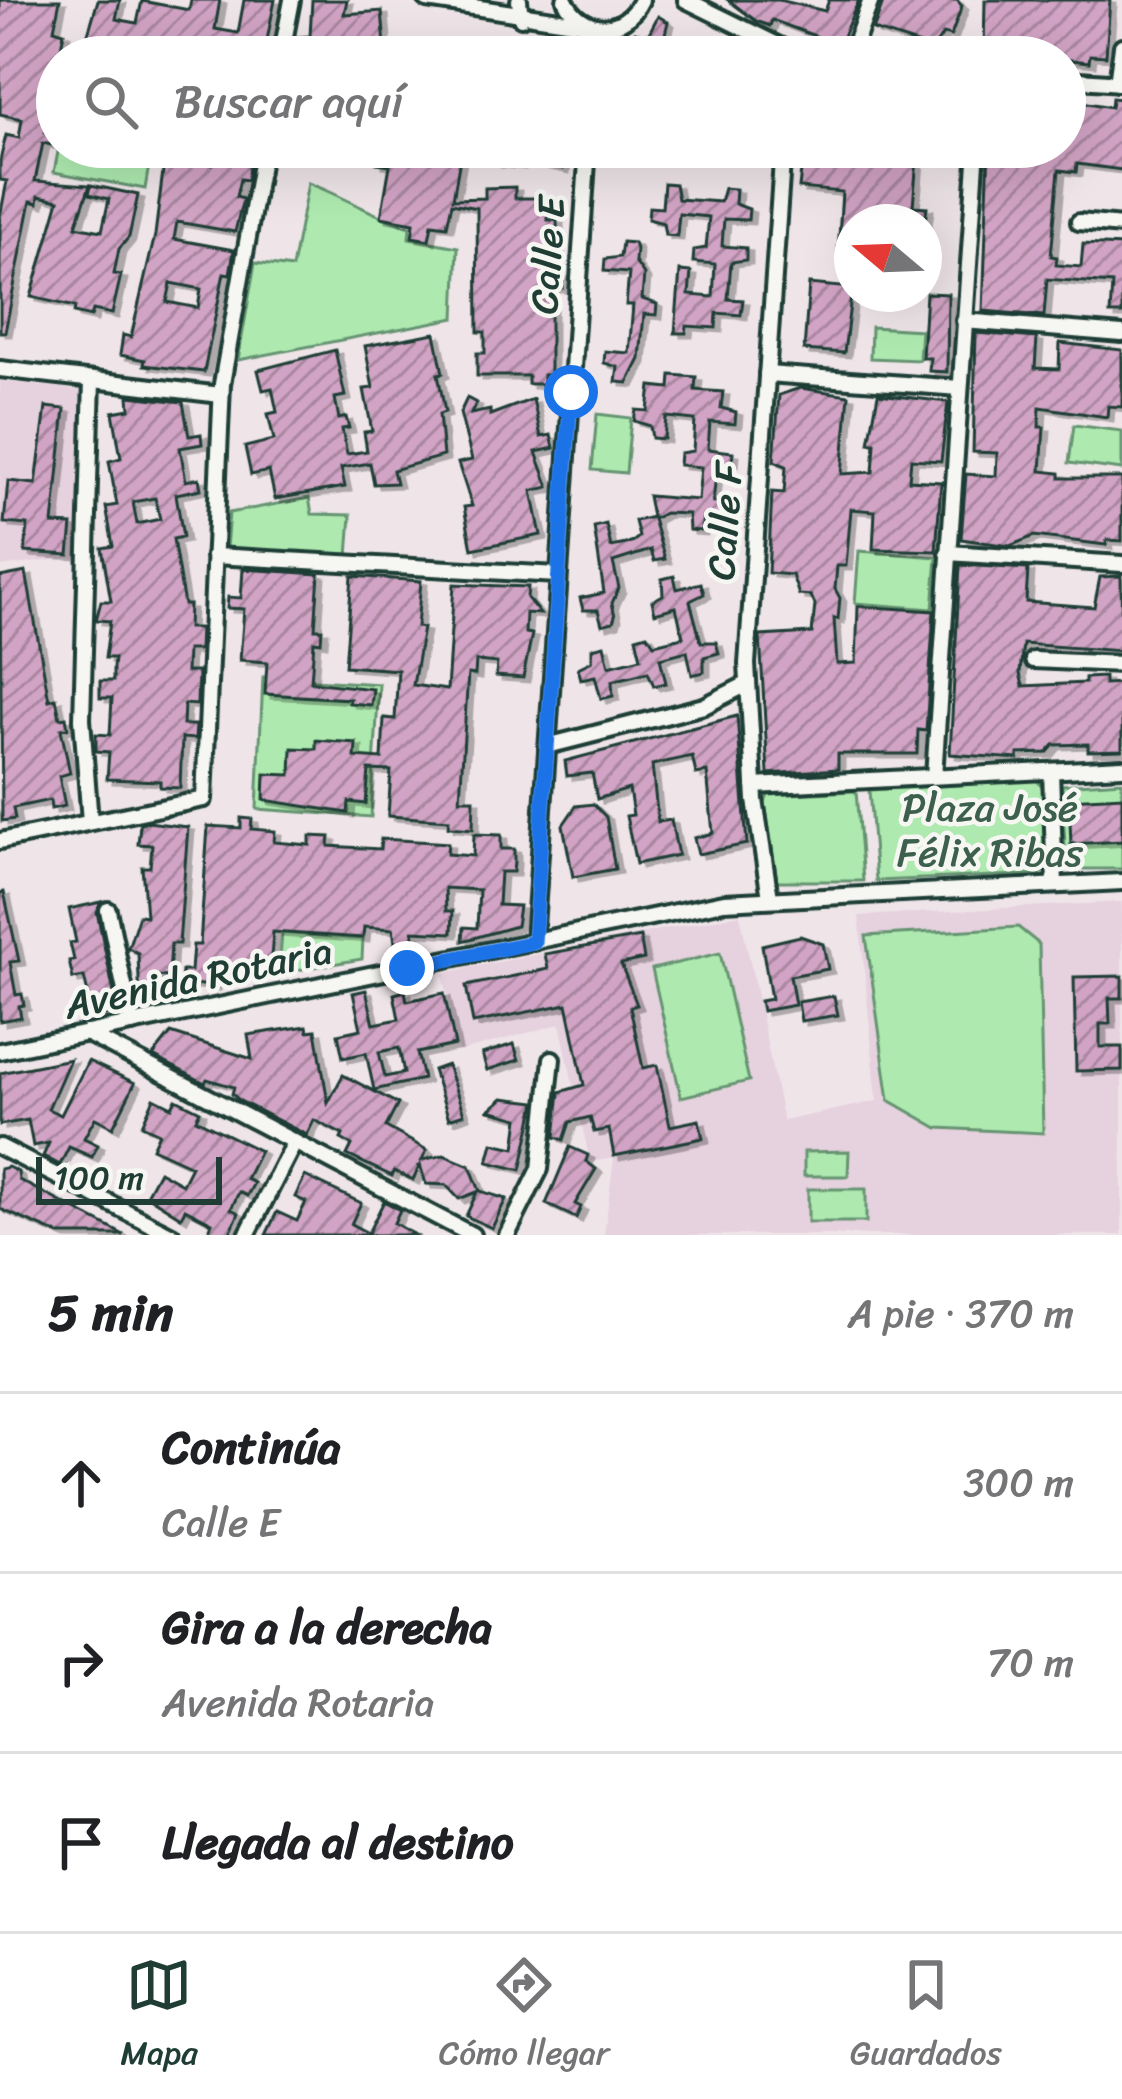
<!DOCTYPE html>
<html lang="es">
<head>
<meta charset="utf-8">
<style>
  :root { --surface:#fff; --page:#f6f6f6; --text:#202124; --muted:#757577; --line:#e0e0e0; --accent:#1f3d34 }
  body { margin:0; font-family:Sriracha,sans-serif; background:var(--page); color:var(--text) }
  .compass { position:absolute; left:834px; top:204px; width:108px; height:108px; border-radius:50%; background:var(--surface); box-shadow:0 12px 48px #0002; rotate:289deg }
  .scale { position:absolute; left:36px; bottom:30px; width:186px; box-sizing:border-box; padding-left:12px; border:6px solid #1f3d34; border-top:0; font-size:33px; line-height:42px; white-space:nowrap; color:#1f3d34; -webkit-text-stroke:9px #f6f6f2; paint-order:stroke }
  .stop { position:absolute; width:36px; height:36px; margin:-27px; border:9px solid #1a73e8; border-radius:50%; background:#fff }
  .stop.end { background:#1a73e8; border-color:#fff; box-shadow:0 3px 12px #0008 }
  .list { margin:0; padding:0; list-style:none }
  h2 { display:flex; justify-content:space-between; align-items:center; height:156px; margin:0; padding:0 48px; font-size:51px }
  h2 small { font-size:39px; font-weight:400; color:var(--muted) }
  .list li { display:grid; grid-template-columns:78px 1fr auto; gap:36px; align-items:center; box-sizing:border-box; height:180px; padding:0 48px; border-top:3px solid var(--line) }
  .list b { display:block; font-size:45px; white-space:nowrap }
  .list p { margin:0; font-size:39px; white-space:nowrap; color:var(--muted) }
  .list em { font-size:39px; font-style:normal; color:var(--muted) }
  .icon { flex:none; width:66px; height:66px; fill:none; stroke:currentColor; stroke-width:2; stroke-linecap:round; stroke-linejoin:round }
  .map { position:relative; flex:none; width:1122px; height:1235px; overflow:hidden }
  .search { position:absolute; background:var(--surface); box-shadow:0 12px 48px #0002; left:36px; right:36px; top:36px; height:132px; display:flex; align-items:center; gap:30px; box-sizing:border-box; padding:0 42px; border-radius:66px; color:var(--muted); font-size:45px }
  .sheet { height:696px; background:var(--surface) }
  nav { display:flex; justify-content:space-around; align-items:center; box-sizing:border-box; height:168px; border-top:3px solid var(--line); background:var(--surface); font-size:33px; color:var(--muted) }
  nav a { display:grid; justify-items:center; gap:6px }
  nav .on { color:var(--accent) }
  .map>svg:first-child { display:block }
  .built { fill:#e6d1de }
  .green { fill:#aeeab0; stroke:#669472; stroke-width:3 }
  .building { fill:url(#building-hatch); stroke:#1f3d34; stroke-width:3; fill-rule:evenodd; filter:url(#shadow) }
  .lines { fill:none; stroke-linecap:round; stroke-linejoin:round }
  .minor-casing { stroke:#1f3d34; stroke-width:22 }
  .minor { stroke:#f6f6f2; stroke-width:14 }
  .route { stroke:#1a73e8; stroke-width:15 }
  .labels { text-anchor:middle; stroke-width:9; stroke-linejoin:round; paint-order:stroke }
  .street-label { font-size:39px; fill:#1f3d34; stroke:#f6f6f2 }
  .park-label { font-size:39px; fill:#3c604d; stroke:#f6f6f2 }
</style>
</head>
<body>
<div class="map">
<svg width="1122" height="1235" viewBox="0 0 1122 1235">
  <defs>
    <pattern id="building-hatch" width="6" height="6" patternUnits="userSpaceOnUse" patternTransform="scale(3)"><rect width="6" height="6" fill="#d1a3c4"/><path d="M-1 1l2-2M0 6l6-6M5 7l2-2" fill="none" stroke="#a986a0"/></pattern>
    <filter id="shadow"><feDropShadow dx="6" dy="4" stdDeviation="0" flood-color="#0004"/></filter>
  </defs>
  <rect width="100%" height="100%" fill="#efe5e9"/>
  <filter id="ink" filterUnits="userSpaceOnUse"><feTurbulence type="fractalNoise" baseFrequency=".00833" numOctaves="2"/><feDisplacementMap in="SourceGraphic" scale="24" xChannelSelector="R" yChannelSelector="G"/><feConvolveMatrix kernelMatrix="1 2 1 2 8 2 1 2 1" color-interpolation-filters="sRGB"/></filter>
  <g filter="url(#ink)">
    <g class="built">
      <path d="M0 381 84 391 77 557 0 567Z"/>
      <path d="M1122 902V1235H604L614 1158 590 1162 560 1024 458 1052 443 973 740 914 783 1121 877 1101 859 916Z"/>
    </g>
    <g class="green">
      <path d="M59 147H152L145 189 54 172Z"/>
      <path d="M308 183C344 196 374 217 410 227L409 238 458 247 455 318 238 360 255 263 292 268Z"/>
      <path d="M871 327 921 330 919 360 870 358Z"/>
      <path d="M597 414 631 418 626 473 592 470Z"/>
      <path d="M1074 425 1122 431V470L1069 463Z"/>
      <path d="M309 498 312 514 351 515 348 557 226 548 229 513Z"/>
      <path d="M859 551 937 557 933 609 855 603Z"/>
      <path d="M263 677 379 684 371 817 257 809Z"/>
      <path d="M1037 780 1043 788 1047 861 1041 874 876 881 869 790Z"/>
      <path d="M1122 781V869H1066L1062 785Z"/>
      <path d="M856 791 863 881H777L765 803 768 795Z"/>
      <path d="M1018 927 1039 944 1043 1133 938 1128 889 1100 866 936Z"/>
      <path d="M282 933 363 939 362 959 279 973Z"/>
      <path d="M720 953 749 1081 681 1097 652 969Z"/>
      <path d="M849 1151 848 1176H804V1152Z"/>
      <rect x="808" y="1189" width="58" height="33"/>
    </g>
    <g class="building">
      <path d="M0 0H60L54 29 64 32 45 132 54 134 51 145 43 143 35 181 90 185 76 226 102 231 109 199 89 194 91 185 138 195 129 237 119 249 114 274 121 275 112 314 93 310 91 317 74 313 75 307 31 297 59 200 39 196 38 203 31 201 5 332H0V217L7 181 0 180V161L6 135 19 138 22 119 0 114Z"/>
      <path d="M98 0H120L116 19 137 23 142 1 189 10 191 0H220L215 29 238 33 244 0H275L266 45 272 46 270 57H182L183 53 161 48 160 57H81Z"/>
      <path d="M312 0H347L344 14 382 11 386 57H292L296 37 310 36Z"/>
      <path d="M728 0H779L825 11 829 0H859L839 45 772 20 770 26 756 21Z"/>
      <path d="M884 0H957L962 6 951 36 943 34 933 49 873 30Z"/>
      <path d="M985 0H1110L1106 56 1090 55 1089 62 984 50Z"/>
      <path d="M658 16 668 22 665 34 693 48 701 39 711 45 709 57H677L661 48 656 57H639L643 50 629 43 635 32 648 35Z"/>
      <path d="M512 37 583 50 582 57H502L503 43 511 44Z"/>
      <path d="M1112 98 1122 99V170L1077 164 1076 172 1059 170 1051 256 1057 257 1056 265 1081 267 1083 244 1122 246V314H1110L1112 284 1047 279 1044 316 983 311 989 147H1065V99L1111 107Z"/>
      <path d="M166 147H192L190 159 212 164 215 147H246L244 159 250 161 247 180 240 179 236 197 243 199 235 232 177 222 174 239 234 250 230 274 224 273 204 372 144 365 145 360 120 355 123 335 131 337 155 235ZM171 283 201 289 198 308 167 302Z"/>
      <path d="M394 147H462L453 199 485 198V188L515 187V198H548V220H557L558 254H549L550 274H562L563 288H550V375H543V384H528V376H477V353H485V332H478L477 208 452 203 447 226 432 224 429 240 412 237 414 223 381 217 390 165 377 163 380 150 393 153Z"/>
      <path d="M496 147H565L563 169 520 160 519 165 495 163Z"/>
      <path d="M820 147H918L913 206 927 207 925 222H852V252L838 251 842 192 799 188 802 161 818 162Z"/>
      <path d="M664 183 675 184 678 199 720 202 724 188 736 189 735 204 749 209 748 220 724 219 722 246 746 248V260L731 262 728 299 743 300 741 315 717 313 716 328 687 326 686 333H675L680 271 691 272 689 295 713 297 715 264 693 262 694 250 706 248 709 217 679 214 677 236 665 235 663 223 648 219 649 207 662 208Z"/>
      <path d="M622 242 634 243 636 249 635 262 644 275 642 299 657 304 656 315 644 314 640 359 628 383 616 382 618 367 604 363 605 351 629 353 633 305H626L629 273 604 271 605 259 620 257Z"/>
      <path d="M809 284 852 288 844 353 804 350Z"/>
      <path d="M926 293 948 294 947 372 929 371 930 358H922Z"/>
      <path d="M435 333 443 373 438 374 445 412 439 414 443 456 393 470 396 483 374 484 370 463 341 468 345 487 275 499 269 471 251 475 245 447 274 440 268 414 277 412 272 388 263 390 258 370 335 350 345 396 335 398 339 419 346 417 349 428 342 429 347 454 367 451 364 432 372 431 364 389 373 388 365 346Z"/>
      <path d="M976 333 1037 338 1035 368 1059 369 1060 343 1122 350V407L1108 406 1107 417 1040 407 1039 427H1044L1041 471 1060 473V478H1122V541L1107 540 1106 545 1034 536 1010 546 961 539 966 474 996 476 997 453 973 452Z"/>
      <path d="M671 375 696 377 695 390 723 392 721 408 736 412 735 424 710 422 708 449 733 452 732 463 717 466 713 502 728 504 727 519 703 516 701 531 689 530 688 514 664 513 653 519 665 559 654 561 651 550 613 562 619 588 612 603 615 616 613 622 602 625 598 610H583L580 598 604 593 594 527 606 524 611 547 631 543 639 537 635 521 652 517 648 496 698 500 701 467 679 465 680 453 693 451 695 420 666 417 664 439 652 438 650 426 634 421 636 410 648 411 651 386 670 388Z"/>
      <path d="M800 388 849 395 842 474 873 472 875 443H869L878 394 948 402 941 461 911 459 909 480 941 482 936 551 873 549 875 511 851 509 846 566H837L835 589 840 598 838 619 834 618 837 664 856 663 858 606 934 611 926 731 918 730 917 754H838V769L768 774 760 636 812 633 815 605 811 596 799 595 792 575 768 573 772 492 784 493 786 466 774 461 779 395Z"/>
      <path d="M129 396 183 402 189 436 201 434 202 444 180 448 186 481 199 478 201 489 176 494 183 537 173 539 184 605H189L188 628H200L199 650H187L186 672H198L197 705 184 704 183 725H196L195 739 182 738 180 788 160 787V781L107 779 109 752 96 751V734L110 735 112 698H100V681H113V668L114 658H105L110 621 96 620 101 601H111L102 548 113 546 106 507 117 505 109 461 121 458 113 412 130 409ZM155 498 160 519 137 524 133 502Z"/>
      <path d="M467 398 476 403 471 414 490 410V415L533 399 541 437 551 435 554 448 536 452 549 487 532 491 541 535 472 549 464 507 472 506 458 463 472 460 460 413Z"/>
      <path d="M46 407 65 409 53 524 72 525 69 555 25 552 28 525 4 523 8 481 36 484Z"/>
      <path d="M960 565 1028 569 1026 602 1094 607 1100 577 1121 576 1122 651 1023 644 1020 673 1023 686 1085 683V678L1104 677V684L1122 683V750L1088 751V744L1054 745 1047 753 1018 754V759L950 754Z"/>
      <path d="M243 569 319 574 315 629H322L321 642 314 641 311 682 373 689 371 705 349 703 350 699 265 694 267 662 240 660 244 609 227 608 228 597 241 598Z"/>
      <path d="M26 572 49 700 56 698 60 718 66 717 68 728 61 729 70 773 59 776 65 806 51 809 50 800 13 808 15 819 2 821 0 577Z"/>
      <path d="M352 576 421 581 417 627 423 628 413 685 447 690 454 584 528 587 527 598 540 614 526 613 525 633 532 634 523 678 496 676 497 663 476 661 475 675 468 674 460 799H474L473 829 448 827 449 820 388 816 391 771 369 770 366 804 349 802 348 813 264 800 265 774 291 775 292 748 316 749V740L356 743 355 757 382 759 384 718 395 719 398 670 345 666Z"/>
      <path d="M674 576 677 589 701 583 704 594 690 601 701 642H716L719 653 704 657V672L692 675 687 651 660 658 666 683 654 686 648 672 612 681 613 696 601 699 595 676 581 679 578 668 592 661V648L604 645 609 666 641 658 636 637 647 634 654 644 683 637 676 607 655 613 652 601 663 595 662 579Z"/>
      <path d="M737 716 747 844 698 854 694 838 713 833 707 772 696 774 692 756 652 765 658 822 671 820 678 855 636 864 626 816 633 815 629 789 597 799 592 773 567 776 565 761Z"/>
      <path d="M1122 796V841L1071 844 1069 799Z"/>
      <path d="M593 804 606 817 615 869 573 877 563 825 576 806Z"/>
      <path d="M241 818 252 819 251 829 275 831 274 842 310 845V836L330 837 329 846 380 849 381 839 434 842 448 843 447 854 473 856 474 834 501 835V849H514V862L513 872H500L498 905 519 906 516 926 463 941 464 927 477 928 479 890 445 888 446 911H453L452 933 413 931 417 953 397 956 393 929 364 927 363 938 273 932 270 972 215 969 214 986 181 983 182 971H191L193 945H200L208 826 241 828Z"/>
      <path d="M148 822 188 827 179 944H171L169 977 152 976 151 1005 140 1007 138 953 128 948 139 915 146 916 142 867H150L152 845 138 844 140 824Z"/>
      <path d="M4 892 19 961 10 962 16 995 22 994 24 1005 19 1006 21 1017 0 1021V893Z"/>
      <path d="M101 902 97 912 115 998 108 1000 112 1014 94 1019 84 977 73 979 69 961 74 960 70 943 76 942 69 909Z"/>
      <path d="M800 936 823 944 828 969 790 976 795 1005 762 1011 760 1001 771 999 762 945Z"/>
      <path d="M640 937 644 959 621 964 637 1005 630 1007 643 1068 657 1065 670 1126 699 1120 703 1138 614 1156 609 1129 594 1132 590 1117 570 1122 564 1140 555 1137 560 1092 584 1085 567 1004 473 1023 466 986 548 969 545 954Z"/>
      <path d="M1122 976V998H1109L1110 1024H1100V1047H1122V1070L1076 1071 1074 977Z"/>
      <path d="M366 990 374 1024 399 1019 394 994 405 991 407 1001 444 993 455 1045 417 1053 423 1079 374 1090 366 1053 343 1058 338 1034 361 1029 353 993ZM399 1048 404 1073 385 1077 379 1052Z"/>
      <path d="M834 996 838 1015 801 1021 798 1002Z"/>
      <path d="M307 1026 308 1031 316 1030 328 1103 343 1075 398 1104 386 1127 427 1150 422 1160 444 1155 470 1166 480 1191 506 1199 492 1228 466 1216 477 1192 459 1199 446 1185 426 1184 420 1165 413 1180 394 1171 392 1176 347 1155 352 1145 341 1139 343 1135 314 1120 307 1135 240 1101 232 1094 234 1087 207 1079 205 1083 153 1056 171 1033 252 1059 248 1035Z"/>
      <path d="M514 1044 519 1060 487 1070 482 1054Z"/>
      <path d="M70 1059 48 1109 61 1115 88 1061 135 1083 113 1127 95 1118 84 1138 98 1145 92 1157 69 1147 60 1165 43 1156 49 1143 33 1146 28 1120 0 1125V1073Z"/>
      <path d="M447 1065 464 1114 449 1119 433 1070Z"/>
      <path d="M154 1098 172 1107 176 1099 200 1111 196 1119 260 1151 246 1179 254 1183 247 1196 239 1192 231 1209 239 1213 229 1235 208 1232 212 1223 185 1209 181 1217 146 1195 159 1171 182 1184 191 1166 152 1148 159 1133 142 1125Z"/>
      <path d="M503 1098 536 1102 521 1170 488 1162 493 1143 515 1148 519 1118 489 1110Z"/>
      <path d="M570 1147 588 1155 586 1161 596 1169 575 1204 581 1207 576 1218 546 1204Z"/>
      <path d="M8 1167 18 1172 19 1180 124 1235H60L0 1209V1169Z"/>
      <path d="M305 1176 361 1203 351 1224 368 1233 384 1201 400 1210 394 1223 415 1235H266L277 1212 297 1221 306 1202 295 1197Z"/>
    </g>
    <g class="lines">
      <g class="minor-casing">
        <g id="minor">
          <path d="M427 0 586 24"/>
          <path d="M519 0 521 18"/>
          <path d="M565 0C582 35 624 36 641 0"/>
          <path d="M686 0 802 57"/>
          <path d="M281 57 292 0"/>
          <path d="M595 57 597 27"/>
          <path d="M850 57 871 0"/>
          <path d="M1065 79 1122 83"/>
          <path d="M1117 83 1122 46"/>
          <path d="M1079 222 1122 226"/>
          <path d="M964 321 1122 334"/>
          <path d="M0 369 221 395"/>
          <path d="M767 374 960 388"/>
          <path d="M948 553 1122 564"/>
          <path d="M214 556 558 575"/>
          <path d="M1033 660 1122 664"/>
          <path d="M547 746 704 706 747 684"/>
          <path d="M1051 771 1055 885"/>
          <path d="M934 776 977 147"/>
          <path d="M754 786 1122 767"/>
          <path d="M90 822 82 719 92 380"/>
          <path d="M0 841 204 799 222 384 264 147"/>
          <path d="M770 898 755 800 747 664 783 147"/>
          <path d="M108 910 132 1024"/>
          <path d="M534 942 588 147"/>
          <path d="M86 1033 472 1235"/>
          <path d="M0 1051 724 902 1122 882"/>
          <path d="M0 1147 172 1235"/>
          <path d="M247 1235 294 1143"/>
          <path d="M507 1235 540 1169 552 1059"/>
        </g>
      </g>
      <use href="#minor" class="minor"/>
    </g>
  </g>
  <g class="lines" filter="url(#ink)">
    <path class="route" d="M407 968 534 942 571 392"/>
  </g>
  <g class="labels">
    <g class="street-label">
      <text transform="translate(547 255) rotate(-86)" y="14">Calle E</text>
      <text transform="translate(724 521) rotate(-86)" y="14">Calle F</text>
      <text transform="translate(198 977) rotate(-12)" y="14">Avenida Rotaria</text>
    </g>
    <g class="park-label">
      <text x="990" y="821">Plaza José<tspan x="990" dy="45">Félix Ribas</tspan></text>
    </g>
  </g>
</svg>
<svg class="compass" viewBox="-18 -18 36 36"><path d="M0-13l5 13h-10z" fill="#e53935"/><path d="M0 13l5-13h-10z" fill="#757577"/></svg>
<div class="scale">100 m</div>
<div class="stop" style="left:571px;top:392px"></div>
<div class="stop end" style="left:407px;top:968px"></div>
<div class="search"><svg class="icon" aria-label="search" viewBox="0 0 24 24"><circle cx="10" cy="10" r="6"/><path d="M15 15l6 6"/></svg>Buscar aquí</div>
</div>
<section class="sheet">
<h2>5 min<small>A pie · 370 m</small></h2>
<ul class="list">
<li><svg class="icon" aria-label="ahead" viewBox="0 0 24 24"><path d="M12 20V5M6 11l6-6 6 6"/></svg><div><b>Continúa</b><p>Calle E</p></div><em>300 m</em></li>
<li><svg class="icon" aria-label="right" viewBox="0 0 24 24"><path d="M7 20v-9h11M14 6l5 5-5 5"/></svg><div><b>Gira a la derecha</b><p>Avenida Rotaria</p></div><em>70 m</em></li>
<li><svg class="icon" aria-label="arrive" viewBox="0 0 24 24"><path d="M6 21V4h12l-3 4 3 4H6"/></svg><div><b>Llegada al destino</b></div></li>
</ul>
</section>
<nav>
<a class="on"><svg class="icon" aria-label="map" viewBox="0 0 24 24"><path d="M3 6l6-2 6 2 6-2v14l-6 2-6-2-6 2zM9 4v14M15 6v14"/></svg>Mapa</a>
<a><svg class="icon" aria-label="directions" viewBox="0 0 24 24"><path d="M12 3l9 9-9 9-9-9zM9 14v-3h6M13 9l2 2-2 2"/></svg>Cómo llegar</a>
<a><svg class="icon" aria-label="saved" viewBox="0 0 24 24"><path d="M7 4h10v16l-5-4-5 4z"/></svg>Guardados</a>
</nav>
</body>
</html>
